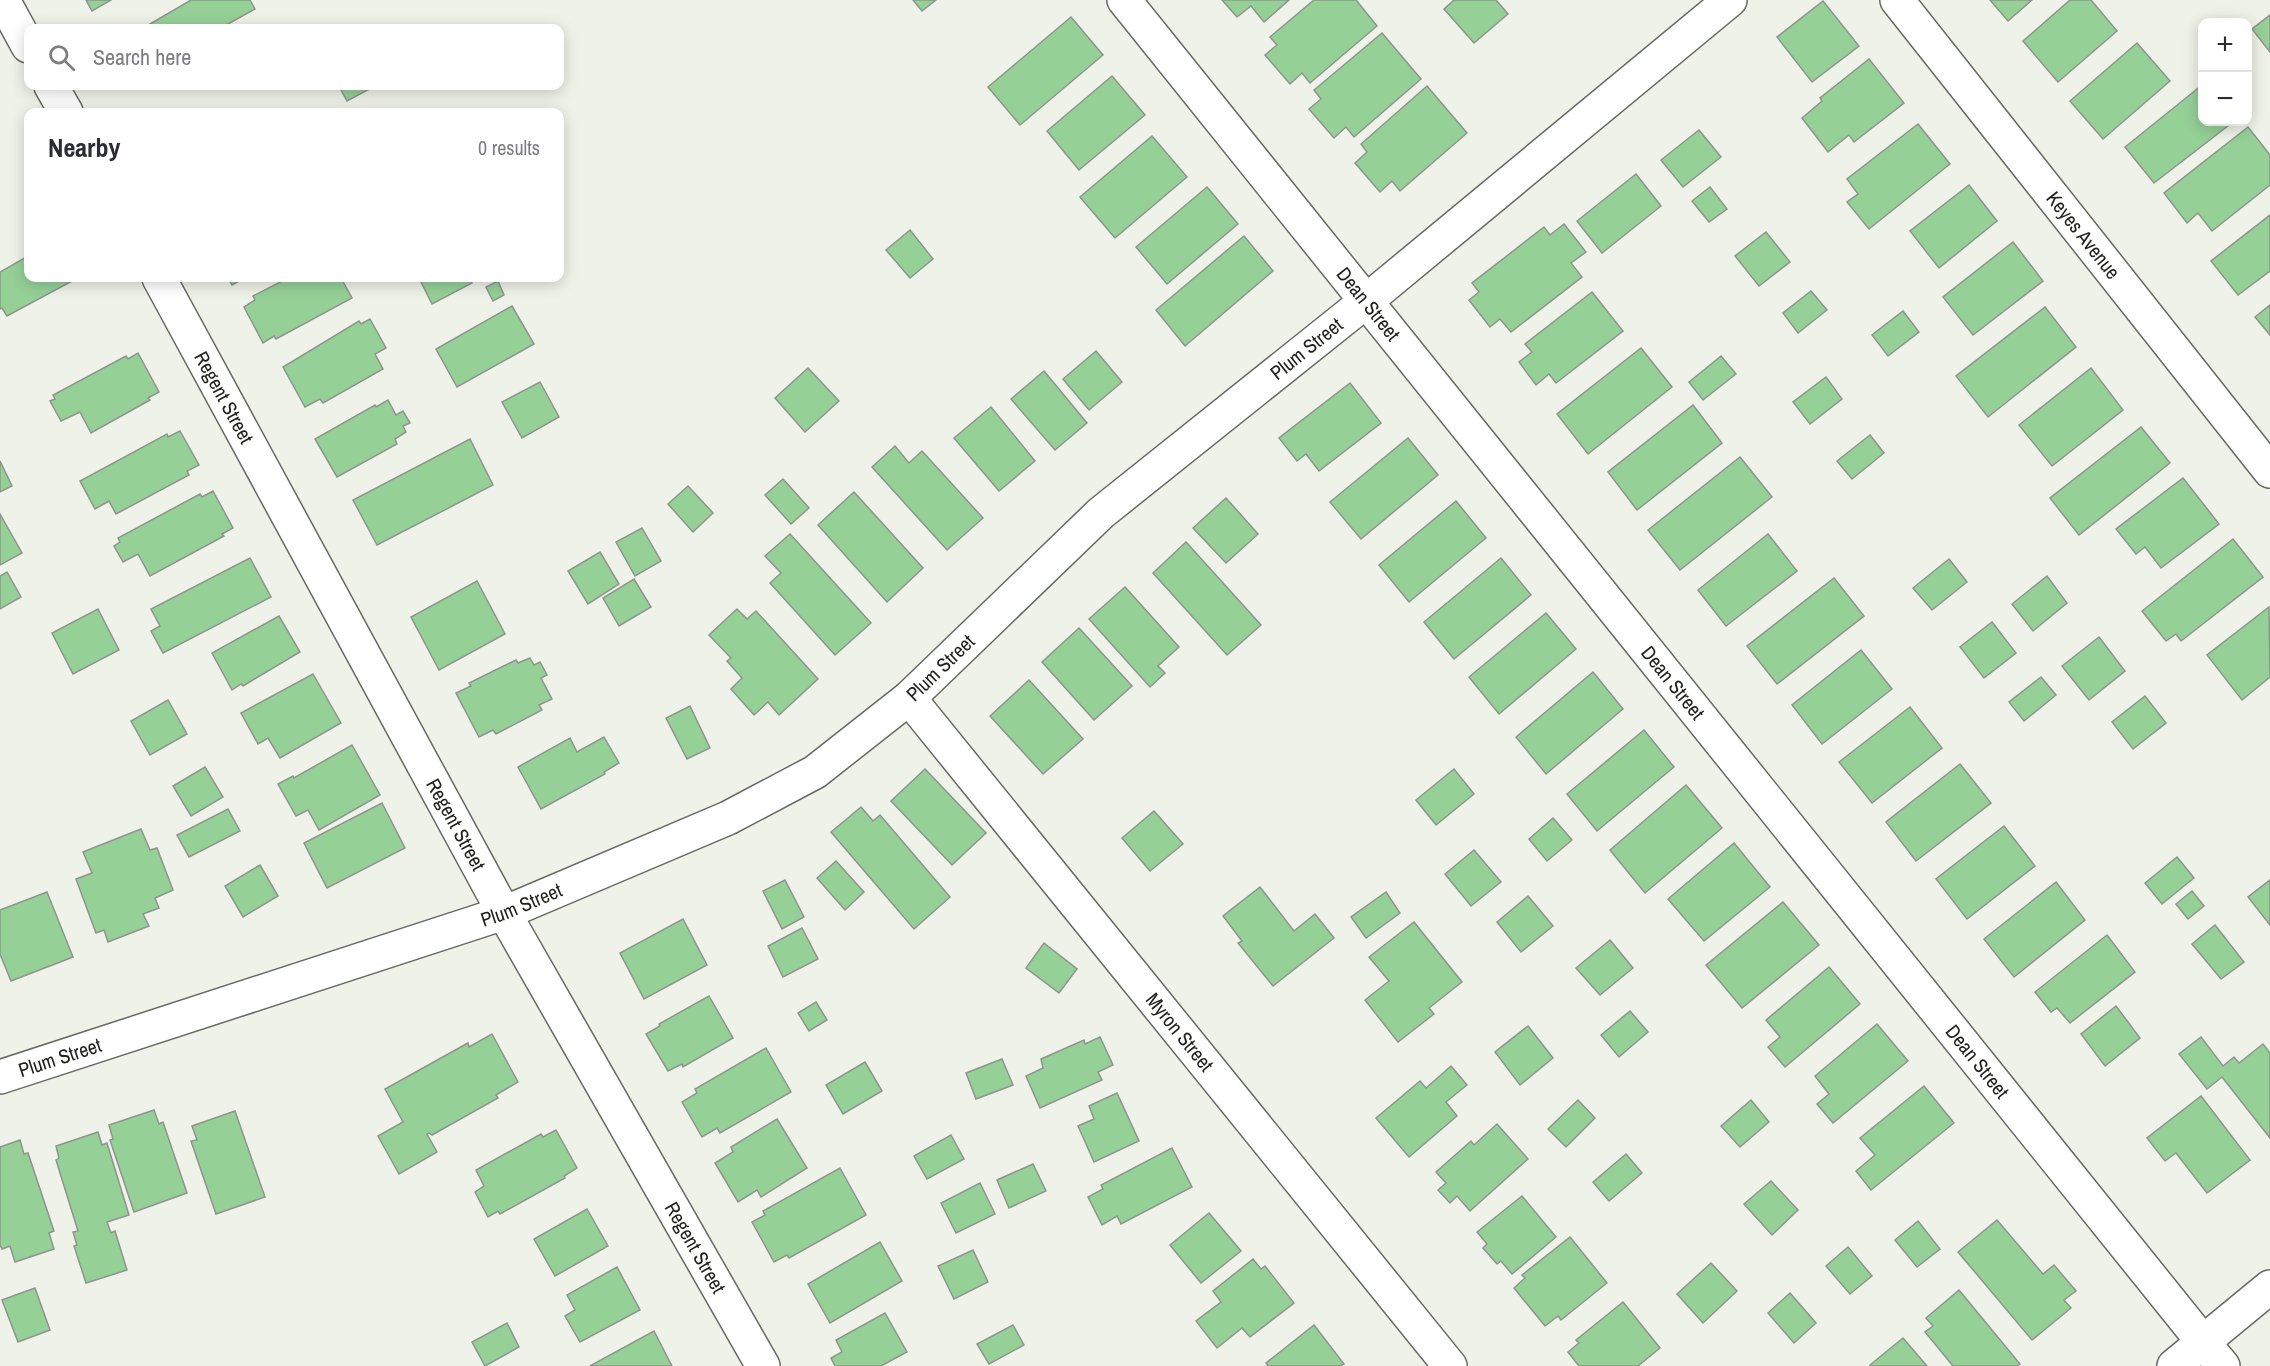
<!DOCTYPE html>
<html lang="en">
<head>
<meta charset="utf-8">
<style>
  :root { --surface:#fff; --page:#f7f7f7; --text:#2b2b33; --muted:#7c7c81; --line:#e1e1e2 }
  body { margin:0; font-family:"Archivo Narrow",sans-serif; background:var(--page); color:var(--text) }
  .controls { position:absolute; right:18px; top:18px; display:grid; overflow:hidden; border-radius:12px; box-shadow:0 3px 15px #0003 }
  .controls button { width:54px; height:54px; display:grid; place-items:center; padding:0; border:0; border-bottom:2px solid var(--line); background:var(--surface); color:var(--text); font:30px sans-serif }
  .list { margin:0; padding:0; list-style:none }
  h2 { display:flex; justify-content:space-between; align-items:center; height:78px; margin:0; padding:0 24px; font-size:26px }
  h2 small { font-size:20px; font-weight:400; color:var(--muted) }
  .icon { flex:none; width:33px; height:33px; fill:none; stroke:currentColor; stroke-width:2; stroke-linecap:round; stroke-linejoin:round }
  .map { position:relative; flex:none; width:2270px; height:1366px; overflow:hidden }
  .search { position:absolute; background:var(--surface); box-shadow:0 3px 15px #0003; left:24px; top:24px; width:540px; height:66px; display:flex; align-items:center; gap:15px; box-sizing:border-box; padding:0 21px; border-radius:12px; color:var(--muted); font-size:22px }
  .panel { position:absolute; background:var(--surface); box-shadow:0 3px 15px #0003; left:24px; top:108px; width:540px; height:174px; border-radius:12px }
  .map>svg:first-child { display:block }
  .building { fill:#95d097; stroke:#8e958e; stroke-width:1.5 }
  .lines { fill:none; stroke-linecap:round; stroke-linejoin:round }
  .minor-casing { stroke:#666a62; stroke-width:36 }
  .tertiary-casing { stroke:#666a62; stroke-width:36 }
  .minor { stroke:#fff; stroke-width:33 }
  .tertiary { stroke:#fff; stroke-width:33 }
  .labels { text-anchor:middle; stroke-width:5; stroke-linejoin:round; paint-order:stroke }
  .street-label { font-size:20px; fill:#1f211d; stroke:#eef2e8 }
</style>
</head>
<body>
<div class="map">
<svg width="2270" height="1366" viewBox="0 0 2270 1366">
  <rect width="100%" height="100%" fill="#eef2e8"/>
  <g class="building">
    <path d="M86 0H111L92 11Z"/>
    <path d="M191 0H250L255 9 221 28H153L150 24Z"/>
    <path d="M913 0H936L922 11Z"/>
    <path d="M1222 0H1289L1264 22 1251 6 1237 17Z"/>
    <path d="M1314 0H1356L1377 26 1310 83 1302 73 1290 84 1265 55 1277 45 1270 37Z"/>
    <path d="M1454 0H1496L1508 14 1474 43 1444 9Z"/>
    <path d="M1990 0H2032L2008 21Z"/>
    <path d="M2070 0H2091L2117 31 2058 82 2023 41Z"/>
    <path d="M1823 1 1859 46 1812 82 1777 37Z"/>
    <path d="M2270 15V52L2252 29Z"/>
    <path d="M1071 17 1103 55 1020 125 988 87Z"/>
    <path d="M1382 33 1421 79 1354 137 1346 127 1334 138 1309 109 1321 99 1314 90Z"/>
    <path d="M2137 43 2170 81 2103 139 2070 101Z"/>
    <path d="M1869 59 1904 103 1854 142 1849 135 1828 152 1802 118 1822 101 1820 98Z"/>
    <path d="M1112 76 1145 115 1079 170 1047 131Z"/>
    <path d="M2202 85V122H2233L2154 183 2125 147Z"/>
    <path d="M339 86H375L347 101Z"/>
    <path d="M1427 86 1467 133 1400 191 1392 181 1380 192 1355 163 1367 152 1361 144Z"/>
    <path d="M1918 124 1950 164 1869 229 1847 202 1858 194 1847 179Z"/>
    <path d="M2248 127 2270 155V185L2212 231 2198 213 2187 223 2164 193Z"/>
    <path d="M1699 130 1721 157 1683 187 1661 160Z"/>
    <path d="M1152 136 1187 177 1115 238 1080 197Z"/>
    <path d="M1636 174 1661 206 1602 253 1577 221Z"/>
    <path d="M1969 185 1997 221 1939 268 1910 231Z"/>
    <path d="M1207 187 1238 224 1167 284 1136 247Z"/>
    <path d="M1710 187 1727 209 1709 222 1692 201Z"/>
    <path d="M2270 215V271L2238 295 2211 261Z"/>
    <path d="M1564 224 1586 252 1571 263 1582 277 1511 332 1500 319 1490 327 1469 300 1479 292 1472 283 1544 227 1550 235Z"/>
    <path d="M910 230 933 259 910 278 886 250Z"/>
    <path d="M1766 232 1790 262 1759 286 1735 256Z"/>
    <path d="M1244 236 1273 271 1185 346 1156 310Z"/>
    <path d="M2013 242 2043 281 1973 335 1943 297Z"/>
    <path d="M28 256V278L76 279 7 316 2 308 0 309V272Z"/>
    <path d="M228 278H245L232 285Z"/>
    <path d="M288 278H341L352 298 276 339 274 336 263 343 244 307 255 300 253 296Z"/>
    <path d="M419 278H469L472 283 432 304Z"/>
    <path d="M498 281 504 295 493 301 486 287Z"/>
    <path d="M1811 291 1827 310 1798 333 1783 313Z"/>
    <path d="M1592 292 1623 331 1556 383 1549 374 1536 385 1519 362 1532 352 1525 344Z"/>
    <path d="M2270 305V335L2255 317Z"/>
    <path d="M512 306 534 344 457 387 436 349Z"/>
    <path d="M2045 307 2076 347 1988 417 1956 376Z"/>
    <path d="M1903 311 1919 332 1888 356 1872 335Z"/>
    <path d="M370 319 386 348 375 354 383 369 323 403 320 399 305 407 283 367 359 321 361 324Z"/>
    <path d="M1641 348 1672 387 1588 454 1557 414Z"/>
    <path d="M1096 351 1122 382 1089 410 1063 379Z"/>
    <path d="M138 353 159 392 148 398 150 400 91 433 80 412 61 421 50 401 55 399 53 395 126 356 128 359Z"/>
    <path d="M1721 356 1736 374 1703 400 1689 382Z"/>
    <path d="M808 368 839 401 805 432 775 398Z"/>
    <path d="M2091 368 2123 410 2052 466 2019 425Z"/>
    <path d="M1044 371 1087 423 1055 450 1011 399Z"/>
    <path d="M1826 377 1842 399 1810 424 1793 402Z"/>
    <path d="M540 382 559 417 522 438 502 402Z"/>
    <path d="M1350 383 1381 423 1319 471 1306 454 1297 461 1279 438Z"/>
    <path d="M388 400 396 415 403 411 410 423 403 426 406 432 395 439 397 444 337 477 315 439 375 405 376 407Z"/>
    <path d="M1693 405 1722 443 1637 510 1608 472Z"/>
    <path d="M991 407 1035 461 999 491 954 438Z"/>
    <path d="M2141 427 2170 463 2079 535 2050 498Z"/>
    <path d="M180 431 199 465 187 471 189 475 116 514 109 501 95 509 80 481 167 434 168 437Z"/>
    <path d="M1870 435 1884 453 1852 479 1837 461Z"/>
    <path d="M1408 438 1438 475 1361 539 1330 502Z"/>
    <path d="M470 439 493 485 377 545 353 500Z"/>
    <path d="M895 446 909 463 922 451 983 518 947 550 872 467Z"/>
    <path d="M1740 457 1772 497 1680 570 1648 530Z"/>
    <path d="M0 461 12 486 0 492Z"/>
    <path d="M2183 478 2219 524 2161 568 2145 547 2136 554 2116 529Z"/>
    <path d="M783 479 809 508 791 524 765 495Z"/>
    <path d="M688 486 713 513 693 532 668 504Z"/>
    <path d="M213 491 233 528 222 534 224 536 150 576 138 554 123 562 114 546 120 542 118 538 200 494 202 497Z"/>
    <path d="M854 492 923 568 887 602 818 525Z"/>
    <path d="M1226 498 1258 534 1226 563 1193 528Z"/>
    <path d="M1456 501 1486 538 1409 602 1379 565Z"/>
    <path d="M0 514 22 553 0 565Z"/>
    <path d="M642 528 661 561 635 576 616 542Z"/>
    <path d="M790 534 871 623 835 655 770 583 781 573 765 556Z"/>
    <path d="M1768 534 1797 571 1726 626 1698 590Z"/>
    <path d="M2233 539 2263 577 2181 641 2176 634 2166 641 2142 611Z"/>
    <path d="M1186 542 1261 625 1227 655 1153 573Z"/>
    <path d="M600 552 619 584 588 604 568 571Z"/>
    <path d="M250 558 271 597 163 653 151 631 160 626 151 609Z"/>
    <path d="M1501 558 1531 595 1454 659 1424 622Z"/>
    <path d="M1949 559 1967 582 1932 610 1913 588Z"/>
    <path d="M7 572 21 597 0 609V576Z"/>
    <path d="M2047 576 2067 603 2033 631 2012 604Z"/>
    <path d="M1834 578 1864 616 1777 684 1747 646Z"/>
    <path d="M634 579 651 607 619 626 603 598Z"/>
    <path d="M477 581 505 634 439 670 411 617Z"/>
    <path d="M1125 587 1179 647 1158 666 1165 673 1150 687 1089 619Z"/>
    <path d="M2269 607 2270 677 2242 700 2207 655Z"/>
    <path d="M98 609 119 650 73 674 52 633Z"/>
    <path d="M737 609 747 619 756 611 818 679 779 715 768 702 754 715 731 689 742 678 727 661 731 658 709 635Z"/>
    <path d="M1546 613 1576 649 1499 714 1469 677Z"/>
    <path d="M279 616 300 652 243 686 241 684 232 690 212 653Z"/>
    <path d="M1992 622 2016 653 1984 678 1960 647Z"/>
    <path d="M1079 628 1132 686 1094 720 1042 662Z"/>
    <path d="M2099 637 2125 671 2089 700 2062 666Z"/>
    <path d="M1861 650 1892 689 1822 744 1792 705Z"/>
    <path d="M530 658 534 665 540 662 547 675 541 678 552 699 539 705 542 710 496 734 493 730 479 737 456 693 471 686 469 683 516 660 518 663Z"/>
    <path d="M1593 672 1623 709 1546 774 1516 737Z"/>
    <path d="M313 674 341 723 280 758 268 738 258 744 241 713Z"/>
    <path d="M2041 677 2056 695 2024 721 2009 702Z"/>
    <path d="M1029 680 1083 739 1043 774 990 716Z"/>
    <path d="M2145 696 2166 723 2133 749 2112 722Z"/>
    <path d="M168 700 187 734 150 755 131 721Z"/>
    <path d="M690 706 710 748 687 759 666 718Z"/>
    <path d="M1910 707 1942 748 1872 803 1839 762Z"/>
    <path d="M1644 730 1674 767 1597 831 1567 794Z"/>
    <path d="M604 737 619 763 604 772 605 774 541 809 518 767 570 738 577 752Z"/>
    <path d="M352 745 380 795 319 830 308 810 296 816 278 784 293 776 294 778Z"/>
    <path d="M1960 764 1991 803 1916 861 1886 822Z"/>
    <path d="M205 767 223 797 191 816 173 786Z"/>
    <path d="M925 769 986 833 952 865 891 801Z"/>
    <path d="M1454 769 1474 794 1436 825 1416 800Z"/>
    <path d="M1686 785 1722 828 1645 893 1610 850Z"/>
    <path d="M382 803 405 848 327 888 304 843Z"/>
    <path d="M861 807 873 821 880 815 950 897 914 929 831 832Z"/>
    <path d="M228 809 240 831 189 857 177 835Z"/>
    <path d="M1154 811 1183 844 1150 871 1122 838Z"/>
    <path d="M1553 818 1572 840 1547 861 1529 839Z"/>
    <path d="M2004 826 2035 866 1967 919 1936 879Z"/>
    <path d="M141 829 150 850 157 848 173 890 155 898 159 908 143 914 149 926 108 942 104 930 96 933 76 879 92 873 83 852Z"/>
    <path d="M1734 843 1770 887 1704 941 1668 899Z"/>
    <path d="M1474 850 1501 882 1471 906 1445 874Z"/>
    <path d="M2177 857 2194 878 2162 904 2145 883Z"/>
    <path d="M836 861 864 892 845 910 817 878Z"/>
    <path d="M260 865 278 896 243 917 225 886Z"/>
    <path d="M785 880 804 917 782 929 763 891Z"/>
    <path d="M2270 880V925L2248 897Z"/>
    <path d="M2056 882 2085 920 2014 977 1984 939Z"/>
    <path d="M1260 887 1294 931 1315 914 1334 938 1273 986 1238 943 1242 941 1223 916Z"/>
    <path d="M2192 891 2204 906 2188 919 2176 904Z"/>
    <path d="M47 892 73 957 11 981 0 954V910Z"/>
    <path d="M1386 892 1400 913 1366 938 1351 917Z"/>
    <path d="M1528 896 1553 926 1521 952 1497 922Z"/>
    <path d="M1783 902 1819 945 1742 1008 1706 965Z"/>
    <path d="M683 919 707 965 644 999 620 953Z"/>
    <path d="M1414 922 1462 982 1429 1008 1434 1014 1398 1042 1365 1000 1389 981 1369 957Z"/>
    <path d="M2215 925 2244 962 2221 979 2192 944Z"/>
    <path d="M802 928 818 959 783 977 768 946Z"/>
    <path d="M2107 935 2135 972 2070 1023 2057 1008 2051 1012 2035 992Z"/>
    <path d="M1610 940 1633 968 1600 995 1576 968Z"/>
    <path d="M1044 943 1077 969 1059 993 1026 968Z"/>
    <path d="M1829 967 1860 1004 1785 1067 1768 1047 1780 1037 1766 1020Z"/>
    <path d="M709 996 733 1038 683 1067 682 1064 668 1071 646 1034 660 1026 659 1024Z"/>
    <path d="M816 1002 827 1020 809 1031 798 1013Z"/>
    <path d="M2116 1006 2140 1038 2105 1066 2081 1034Z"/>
    <path d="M1630 1011 1648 1032 1619 1057 1601 1035Z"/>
    <path d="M1877 1024 1908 1061 1833 1123 1817 1104 1829 1094 1815 1076Z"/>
    <path d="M1528 1026 1553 1058 1520 1085 1495 1052Z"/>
    <path d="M492 1034 518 1082 496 1095 498 1098 432 1135 429 1133 427 1134 437 1152 399 1174 378 1136 403 1122 385 1089 468 1043 469 1047Z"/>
    <path d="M1100 1037 1113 1065 1098 1072 1102 1080 1040 1108 1026 1076 1043 1068 1041 1059 1084 1040 1085 1044Z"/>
    <path d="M2201 1037 2223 1066 2234 1057 2239 1063 2263 1044 2270 1053V1138L2222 1077 2207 1089 2179 1054Z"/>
    <path d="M766 1048 791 1092 720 1133 717 1128 702 1137 682 1102 697 1093 695 1089Z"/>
    <path d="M1002 1059 1013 1085 976 1099 966 1073Z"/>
    <path d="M865 1062 882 1091 843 1114 826 1085Z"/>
    <path d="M1451 1066 1467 1085 1446 1102 1457 1116 1409 1157 1376 1118 1420 1081 1426 1088Z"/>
    <path d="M1924 1086 1954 1123 1871 1190 1856 1171 1875 1155 1860 1138Z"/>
    <path d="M1117 1093 1139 1141 1094 1162 1078 1126 1094 1119 1089 1106Z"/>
    <path d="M2201 1096 2250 1160 2207 1193 2176 1153 2165 1161 2147 1138Z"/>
    <path d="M1578 1100 1595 1118 1566 1147 1548 1129Z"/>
    <path d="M1751 1100 1769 1122 1740 1147 1721 1126Z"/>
    <path d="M154 1110 159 1124 163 1122 187 1193 134 1212 110 1140 113 1139 109 1125Z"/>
    <path d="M235 1111 265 1197 216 1214 191 1141 197 1140 192 1126Z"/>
    <path d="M777 1119 807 1168 761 1197 757 1190 738 1202 715 1163 733 1152 731 1147Z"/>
    <path d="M1497 1124 1528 1159 1470 1211 1457 1196 1450 1203 1438 1190 1446 1183 1436 1172 1471 1141 1474 1145Z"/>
    <path d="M556 1130 577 1168 564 1176 565 1178 500 1214 498 1211 488 1217 475 1192 484 1186 476 1170 541 1134 543 1137Z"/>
    <path d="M98 1132 102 1145 107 1143 129 1215 107 1222 111 1233 115 1231 127 1270 86 1283 74 1246 77 1245 73 1232 78 1231 56 1160 59 1158 56 1146Z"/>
    <path d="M951 1135 964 1159 927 1179 914 1156Z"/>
    <path d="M20 1140 24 1154 28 1153 54 1231 49 1233 54 1249 15 1262 10 1246 2 1249 0 1245V1147Z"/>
    <path d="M1172 1148 1192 1187 1121 1224 1117 1216 1102 1225 1088 1197 1103 1189 1101 1185Z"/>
    <path d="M1626 1154 1642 1173 1609 1201 1593 1182Z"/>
    <path d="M1033 1164 1046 1191 1009 1208 997 1180Z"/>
    <path d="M840 1168 866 1215 789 1258 787 1255 774 1262 752 1222 765 1215 763 1211Z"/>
    <path d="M1771 1181 1798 1210 1772 1235 1744 1204Z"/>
    <path d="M980 1183 995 1214 956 1233 941 1203Z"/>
    <path d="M1522 1196 1556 1237 1512 1274 1501 1261 1497 1264 1483 1248 1487 1244 1477 1232Z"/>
    <path d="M587 1209 608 1246 555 1276 534 1239Z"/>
    <path d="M1209 1213 1241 1251 1201 1283 1170 1245Z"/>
    <path d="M1997 1220 2043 1274 2054 1265 2076 1291 2064 1300 2071 1308 2032 1340 1958 1252Z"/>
    <path d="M1918 1221 1940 1249 1917 1267 1895 1240Z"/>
    <path d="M1570 1237 1607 1283 1561 1320 1558 1316 1545 1326 1514 1288 1525 1278 1522 1275Z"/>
    <path d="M880 1242 902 1281 830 1323 808 1284Z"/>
    <path d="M1848 1247 1872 1276 1850 1294 1826 1266Z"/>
    <path d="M973 1250 988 1282 954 1299 938 1266Z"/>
    <path d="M1253 1259 1261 1269 1265 1266 1294 1303 1250 1337 1242 1328 1217 1348 1196 1321 1221 1302 1213 1291Z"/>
    <path d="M1711 1263 1737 1291 1703 1323 1677 1294Z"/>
    <path d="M617 1267 640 1310 580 1342 565 1316 575 1310 567 1295Z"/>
    <path d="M35 1288 50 1330 18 1342 2 1300Z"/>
    <path d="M1959 1290 2020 1364 2017 1366H1953L1925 1332 1933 1326 1926 1318Z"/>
    <path d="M1790 1293 1816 1323 1794 1343 1768 1313Z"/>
    <path d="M1623 1302 1660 1348 1638 1366H1579L1568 1352 1579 1343 1576 1340Z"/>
    <path d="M885 1313 907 1352 881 1366H835L831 1358 842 1352 836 1340Z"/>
    <path d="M507 1323 519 1347 485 1366 472 1342Z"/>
    <path d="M1013 1325 1024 1345 989 1364 977 1344Z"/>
    <path d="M1314 1325 1344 1364 1340 1366H1268L1266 1363Z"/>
    <path d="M654 1331 672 1366H590Z"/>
    <path d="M1903 1338 1927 1366H1870V1365Z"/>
  </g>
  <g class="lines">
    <g class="minor-casing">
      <g id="minor">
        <path d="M3 0 28 46"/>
        <path id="s1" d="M1124 0 2203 1342"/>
        <path id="s2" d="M1897 0 2270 471"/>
        <path d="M51 86 66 112"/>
        <path id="s3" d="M159 278 504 913 763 1366"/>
        <path id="s4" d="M909 698 1450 1366"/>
        <path id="s5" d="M0 1077 504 913 728 818 815 772 909 698 1101 513 1365 302 1730 0"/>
        <path d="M2174 1366 2270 1287"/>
      </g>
    </g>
    <g class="tertiary-casing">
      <path id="tertiary" d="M2203 1342 2223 1366"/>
    </g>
    <use href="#minor" class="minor"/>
    <use href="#tertiary" class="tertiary"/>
  </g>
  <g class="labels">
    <g class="street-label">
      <text dy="7" stroke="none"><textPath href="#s2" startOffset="300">Keyes Avenue</textPath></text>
      <text dy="7" stroke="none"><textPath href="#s1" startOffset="390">Dean Street</textPath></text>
      <text dy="7" stroke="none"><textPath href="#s5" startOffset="1521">Plum Street</textPath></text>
      <text dy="7" stroke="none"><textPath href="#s3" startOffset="136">Regent Street</textPath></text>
      <text dy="7" stroke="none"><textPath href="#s5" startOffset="1035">Plum Street</textPath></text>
      <text dy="7" stroke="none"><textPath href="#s1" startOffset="876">Dean Street</textPath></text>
      <text dy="7" stroke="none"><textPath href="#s3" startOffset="622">Regent Street</textPath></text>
      <text dy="7" stroke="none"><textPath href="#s5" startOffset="549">Plum Street</textPath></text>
      <text dy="7" stroke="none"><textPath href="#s4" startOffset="430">Myron Street</textPath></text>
      <text dy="7" stroke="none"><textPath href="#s5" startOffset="63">Plum Street</textPath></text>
      <text dy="7" stroke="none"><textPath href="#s1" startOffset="1362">Dean Street</textPath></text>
      <text dy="7" stroke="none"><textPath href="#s3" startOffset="1108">Regent Street</textPath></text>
    </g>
  </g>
</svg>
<div class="controls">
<button>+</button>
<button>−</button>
</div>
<div class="search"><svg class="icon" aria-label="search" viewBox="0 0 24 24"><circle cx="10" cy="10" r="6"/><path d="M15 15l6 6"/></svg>Search here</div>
<section class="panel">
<h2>Nearby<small>0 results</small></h2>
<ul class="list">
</ul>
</section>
</div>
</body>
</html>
